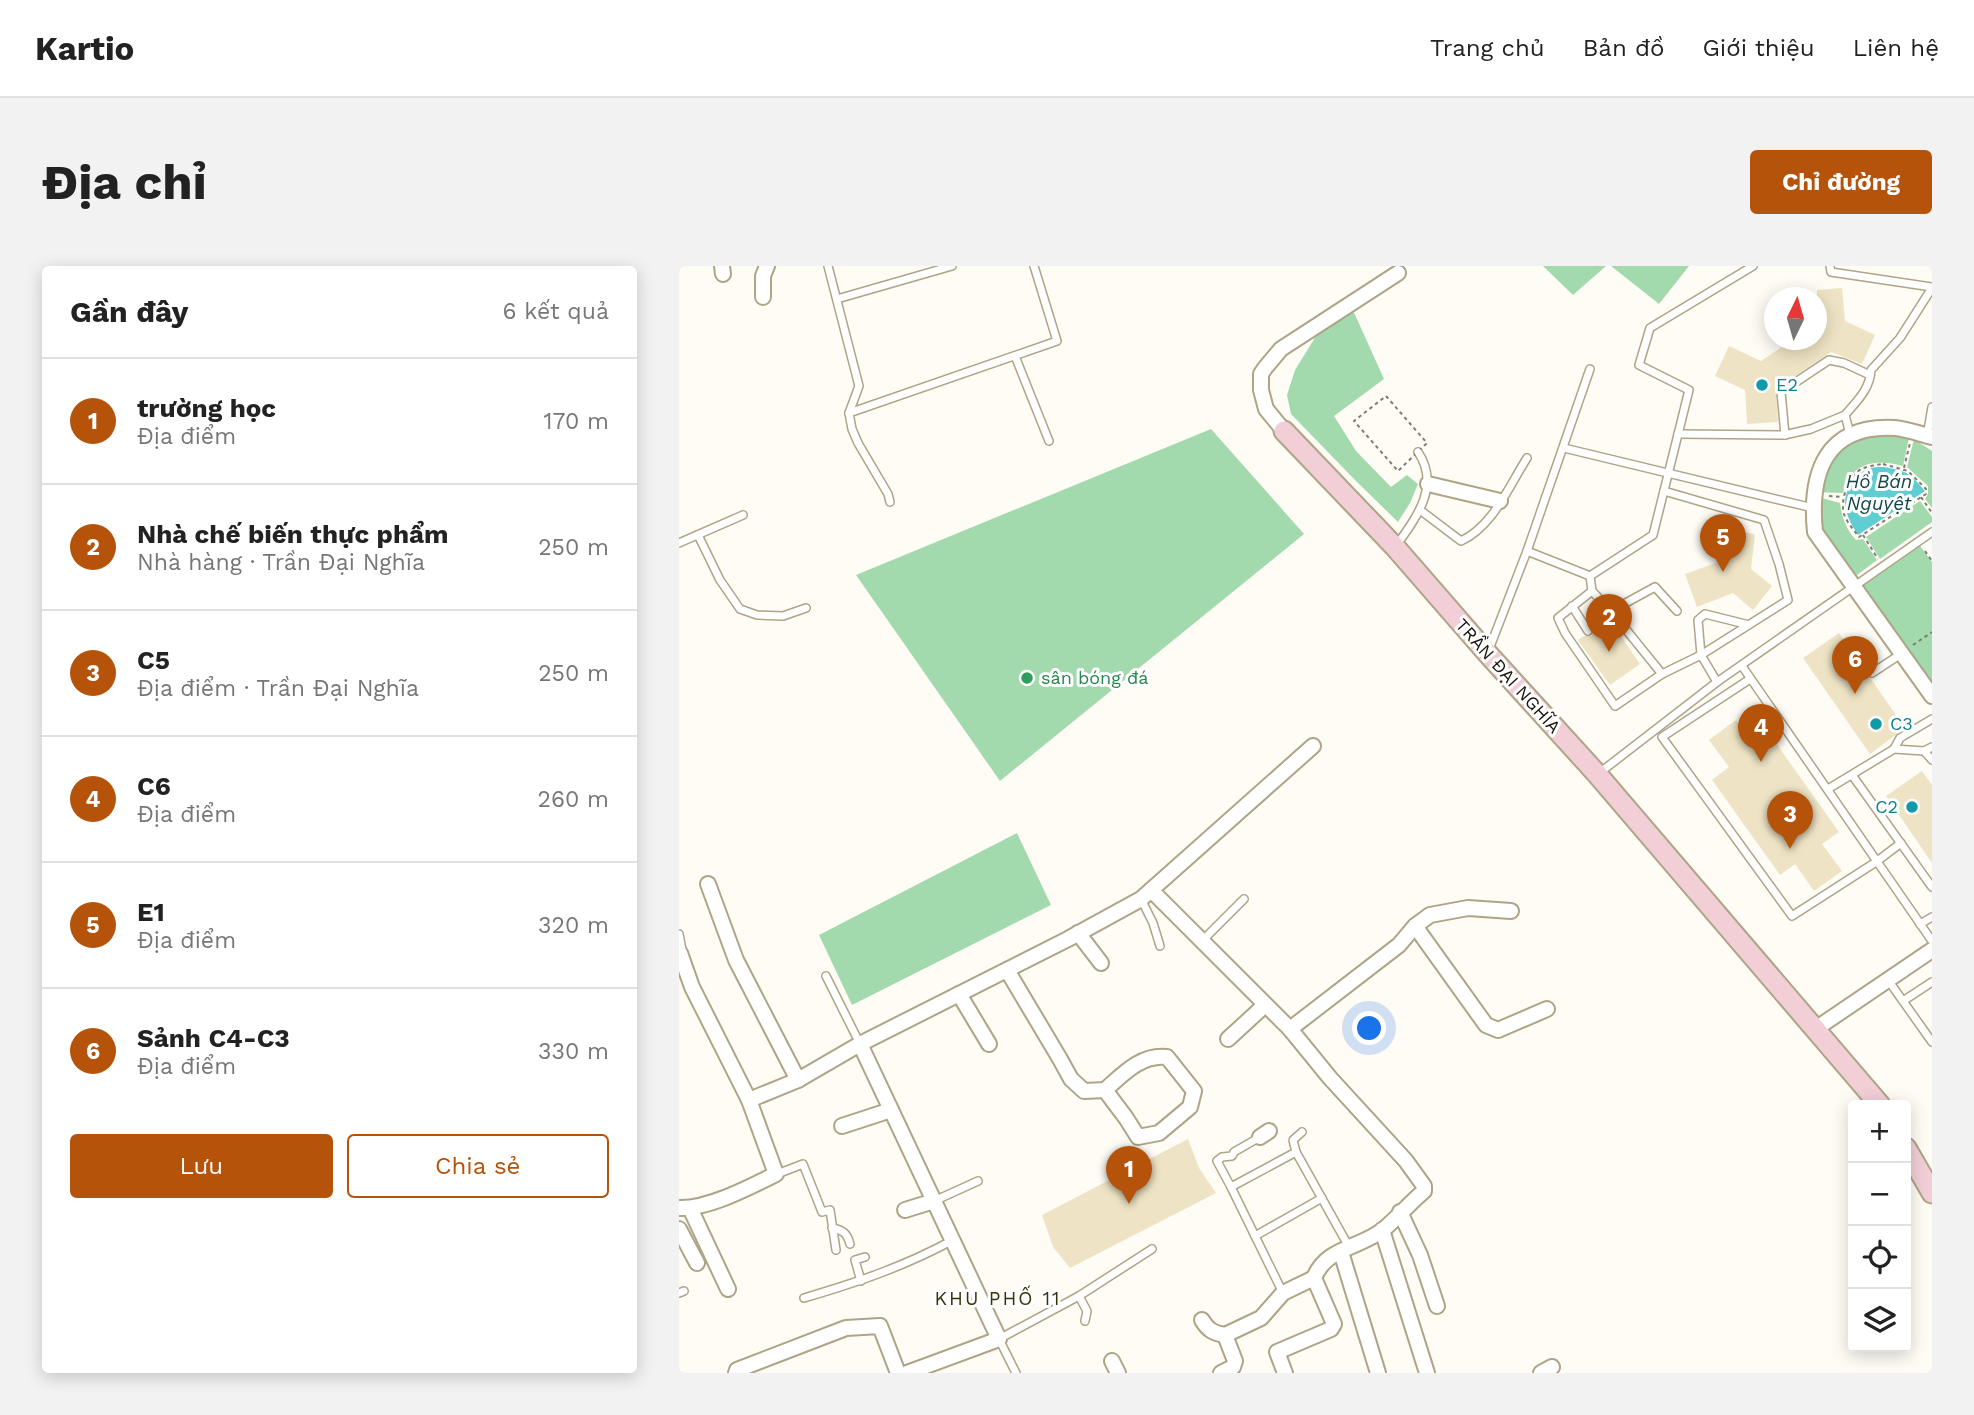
<!DOCTYPE html>
<html lang="vi">
<head>
<meta charset="utf-8">
<style>
  :root { --surface:#fff; --page:#f2f2f2; --text:#222; --muted:#767676; --line:#e0e0e0; --accent:#b45309 }
  body { margin:0; font-family:"Work Sans",sans-serif; background:var(--page); color:var(--text) }
  .controls { position:absolute; right:21px; bottom:21px; display:grid; overflow:hidden; border-radius:7px; box-shadow:0 4px 18px #0003 }
  .controls button { width:63px; height:63px; display:grid; place-items:center; padding:0; border:0; border-bottom:2px solid var(--line); background:var(--surface); color:var(--text); font:35px sans-serif }
  .compass { position:absolute; left:1085px; top:21px; width:63px; height:63px; border-radius:50%; background:var(--surface); box-shadow:0 4px 18px #0003; rotate:5deg }
  .you { position:absolute; left:691px; top:763px; width:24px; height:24px; margin:-18px; border:5px solid #fff; border-radius:50%; background:#1a73e8; box-shadow:0 0 0 10px #1a73e833 }
  .badge { display:grid; place-items:center; width:46px; height:46px; border-radius:50%; background:var(--accent); color:#fff; font-size:23px; font-weight:700 }
  .pin { position:absolute; translate:-50% -58px; filter:drop-shadow(0 2px 4px #0008) }
  .pin::after { content:''; position:absolute; top:37px; width:24px; height:21px; background:inherit; clip-path:polygon(0 0,100% 0,50% 100%) }
  .list { margin:0; padding:0; list-style:none }
  h2 { display:flex; justify-content:space-between; align-items:center; height:91px; margin:0; padding:0 28px; font-size:30px }
  h2 small { font-size:23px; font-weight:400; color:var(--muted) }
  .list li { display:grid; grid-template-columns:46px 1fr auto; gap:21px; align-items:center; box-sizing:border-box; height:126px; padding:0 28px; border-top:2px solid var(--line) }
  .list b { display:block; font-size:26px; white-space:nowrap }
  .list p { margin:0; font-size:23px; white-space:nowrap; color:var(--muted) }
  .list em { font-size:23px; font-style:normal; color:var(--muted) }
  .actions { display:flex; gap:14px; padding:21px 28px }
  .actions a { flex:1; padding:16px 0; border:2px solid var(--accent); border-radius:7px; text-align:center; font-size:24px; color:var(--accent) }
  .actions .main { background:var(--accent); color:#fff }
  .icon { flex:none; width:38px; height:38px; fill:none; stroke:currentColor; stroke-width:2; stroke-linecap:round; stroke-linejoin:round }
  .map { position:relative; flex:none; width:1253px; height:1107px; overflow:hidden; border-radius:7px }
  header { display:flex; align-items:center; gap:42px; box-sizing:border-box; height:98px; padding:0 35px; background:var(--surface); border-bottom:2px solid var(--line) }
  header strong { font-size:33px }
  nav { display:flex; gap:38px; margin-inline-start:auto; font-size:24px }
  .intro { display:flex; align-items:center; justify-content:space-between; box-sizing:border-box; height:168px; padding:0 42px }
  h1 { margin:0; font-size:49px }
  .button { padding:18px 32px; border-radius:7px; background:var(--accent); color:#fff; font-size:24px; font-weight:700 }
  main { display:flex; gap:42px; padding:0 42px }
  aside { flex:1; background:var(--surface); border-radius:7px; box-shadow:0 4px 18px #0003 }
  .map>svg:first-child { display:block }
  .green { fill:#a2daad }
  .water { fill:#60cdd3 }
  .building { fill:#eee4c5 }
  .lines { fill:none; stroke-linecap:round; stroke-linejoin:round }
  .lane-casing { stroke:#aea486; stroke-width:10 }
  .street-casing { stroke:#aea486; stroke-width:18 }
  .secondary-casing { stroke:#aea486; stroke-width:23 }
  .path { stroke:#7e7c73; stroke-width:2; stroke-dasharray:3.5 3.5; stroke-linecap:butt }
  .lane { stroke:#fff; stroke-width:7 }
  .street { stroke:#fff; stroke-width:14 }
  .secondary { stroke:#f2cfd6; stroke-width:19 }
  .culture-dot { fill:#0f9aa8; stroke:#fff; stroke-width:2.5 }
  .leisure-dot { fill:#2e9e5b; stroke:#fff; stroke-width:2.5 }
  .labels { text-anchor:middle; stroke-width:6; stroke-linejoin:round; paint-order:stroke }
  .culture-label { font-size:18px; fill:#0d838f; stroke:#fff; text-anchor:start }
  .street-label { font-size:18px; fill:#161308; stroke:#fff }
  .leisure-label { font-size:18px; fill:#27864d; stroke:#fff; text-anchor:start }
  .water-label { font-size:19px; font-style:italic; fill:#144649; stroke:#fff }
  .neighbourhood-label { font-size:19px; letter-spacing:2px; fill:#343409; stroke:#fff }
</style>
</head>
<body>
<header>
<strong>Kartio</strong>
<nav><a>Trang chủ</a><a>Bản đồ</a><a>Giới thiệu</a><a>Liên hệ</a></nav>
</header>
<div class="intro"><h1>Địa chỉ</h1><a class="button">Chỉ đường</a></div>
<main>
<aside>
<h2>Gần đây<small>6 kết quả</small></h2>
<ul class="list">
<li><span class="badge">1</span><div><b>trường học</b><p>Địa điểm</p></div><em>170 m</em></li>
<li><span class="badge">2</span><div><b>Nhà chế biến thực phẩm</b><p>Nhà hàng · Trần Đại Nghĩa</p></div><em>250 m</em></li>
<li><span class="badge">3</span><div><b>C5</b><p>Địa điểm · Trần Đại Nghĩa</p></div><em>250 m</em></li>
<li><span class="badge">4</span><div><b>C6</b><p>Địa điểm</p></div><em>260 m</em></li>
<li><span class="badge">5</span><div><b>E1</b><p>Địa điểm</p></div><em>320 m</em></li>
<li><span class="badge">6</span><div><b>Sảnh C4-C3</b><p>Địa điểm</p></div><em>330 m</em></li>
</ul>
<div class="actions"><a class="main">Lưu</a><a>Chia sẻ</a></div>
</aside>
<div class="map">
<svg width="1253" height="1107" viewBox="0 0 1253 1107">
  <rect width="100%" height="100%" fill="#fefcf5"/>
  <g class="green">
    <path d="M864 0H927L894 29Z"/>
    <path d="M932 0H1010L980 38Z"/>
    <path d="M673 42 705 113 655 150 677 185 712 221 728 209 739 218 731 237 719 256 676 214 612 148 608 129 616 104 642 62Z"/>
    <path d="M532 163 625 268 321 515 177 309Z"/>
    <path d="M1206 168H1219L1230 172 1224 200C1196 193 1172 196 1164 227L1136 226C1140 216 1147 193 1154 186 1167 173 1190 170 1206 168Z"/>
    <path d="M1235 173 1253 185V242L1246 233 1249 228V220L1228 201Z"/>
    <path d="M1139 231 1161 237C1163 252 1167 263 1177 274L1184 273 1198 294 1174 312 1138 261Z"/>
    <path d="M1241 235 1253 251V256L1201 293 1187 271Z"/>
    <path d="M1239 277 1253 296V430L1176 319Z"/>
    <path d="M338 567 372 639 173 739 140 669Z"/>
  </g>
  <path class="water" d="M1205 201C1228 205 1231 207 1246 225L1179 269C1174 261 1169 253 1167 244 1163 228 1174 209 1189 203 1193 201 1200 201 1205 201Z"/>
  <g class="building">
    <path d="M1163 22 1166 55 1196 69 1183 98 1152 86 1097 123 1099 156 1068 158 1066 124 1036 110 1050 80 1082 95 1113 74H1138V24Z"/>
    <path d="M1043 263 1076 268 1072 303 1093 320 1074 344 1054 327 1018 341 1006 308 1039 296Z"/>
    <path d="M930 353 961 398 931 419 899 374 905 370H913L915 363Z"/>
    <path d="M1160 367 1187 406 1188 411 1192 413 1226 462 1191 488 1124 392Z"/>
    <path d="M1057 454 1077 481 1092 470 1160 566 1143 578 1163 605 1135 625 1116 598 1101 609 1033 514 1050 501 1030 474Z"/>
    <path d="M1243 505 1253 519V597L1207 530Z"/>
    <path d="M509 873 520 902 537 927 391 1002 374 981 363 949Z"/>
  </g>
  <g class="lines">
    <g class="lane-casing">
      <g id="lane">
        <path d="M149 0 180 120 170 147 173 163 179 177 209 228 211 236"/>
        <path d="M1151 0 1152 6 1253 21"/>
        <path d="M158 33 273 0"/>
        <path d="M336 90 370 175"/>
        <path d="M170 147 378 75 355 0"/>
        <path d="M999 168 1105 169 1132 163 1166 149"/>
        <path d="M1171 168 1166 149C1178 135 1191 123 1192 104L1221 72 1253 22"/>
        <path d="M1106 169 1102 126 1150 94 1165 97 1191 109"/>
        <path d="M1248 170 1253 141"/>
        <path d="M885 182 1134 242"/>
        <path d="M985 225 1085 254 1100 298 1109 334 1022 389 1019 354 1026 348 1070 359"/>
        <path d="M741 244 782 275C814 260 829 222 848 192"/>
        <path d="M19 269 41 314 61 343 78 349 104 350 127 342"/>
        <path d="M0 277 64 249"/>
        <path d="M717 280C737 252 762 220 739 186"/>
        <path d="M848 285 911 310"/>
        <path d="M911 310 974 269 1010 124 960 99 971 62 1074 0"/>
        <path d="M911 310 913 325 932 345 983 408"/>
        <path d="M913 325 879 352 886 367 936 440 983 408 1022 389 1038 416"/>
        <path d="M893 340 909 365"/>
        <path d="M932 345 976 321 998 345"/>
        <path d="M809 386 848 285 911 103"/>
        <path d="M1063 400 1253 675"/>
        <path d="M1193 407 1222 388"/>
        <path d="M1071 413 983 471 1113 650 1197 596 1222 577"/>
        <path d="M1215 483 1245 485 1253 481"/>
        <path d="M1245 485 1253 494"/>
        <path d="M919 508 1038 416 1253 266"/>
        <path d="M1173 509 1253 621"/>
        <path d="M1149 523 1215 483 1221 472 1253 453"/>
        <path d="M462 633 474 657 481 680"/>
        <path d="M1241 658 1253 651"/>
        <path d="M0 668 3 684 1 687"/>
        <path d="M523 675 565 633"/>
        <path d="M147 710 181 778"/>
        <path d="M1209 714 1253 776"/>
        <path d="M1224 735 1253 716"/>
        <path d="M623 866 614 874 617 886 670 981"/>
        <path d="M581 871 555 886 553 890 543 891 538 895 552 921 617 886"/>
        <path d="M98 908 124 898 143 946 151 944 157 984"/>
        <path d="M552 921 604 1027"/>
        <path d="M255 935 299 915"/>
        <path d="M153 962C164 964 168 967 171 978"/>
        <path d="M576 970 643 932"/>
        <path d="M182 1015 176 994 186 991"/>
        <path d="M0 1027 5 1025"/>
        <path d="M400 1030 408 1045 406 1055"/>
        <path d="M125 1032C179 1016 224 1001 274 974"/>
        <path d="M337 1107 320 1073 400 1030 473 983"/>
      </g>
    </g>
    <g class="street-casing">
      <g id="street">
        <path d="M43 0 44 8"/>
        <path d="M84 31V10L88 0"/>
        <path d="M605 165 587 143 582 124V108L586 102 602 83 719 7"/>
        <path d="M1253 171C1241 168 1228 163 1216 162 1147 158 1130 206 1136 266L1253 430"/>
        <path d="M749 218 821 235"/>
        <path d="M29 618 57 694 119 814"/>
        <path d="M472 624 611 763 651 812 727 895 745 920V925C731 937 719 951 705 963 682 982 647 981 635 1012L604 1027 582 1052 546 1069 556 1095 554 1101 542 1107"/>
        <path d="M736 660 807 759 819 764 868 743"/>
        <path d="M399 667 422 697"/>
        <path d="M1 687 13 721 70 834"/>
        <path d="M328 704 381 793 392 813 405 825 426 824 447 852 459 871 480 867 511 841 515 825 488 791C462 788 444 808 426 824"/>
        <path d="M280 728 310 778"/>
        <path d="M611 763 720 679 736 660 751 649 789 642 832 645"/>
        <path d="M1135 764 1253 684"/>
        <path d="M549 773 586 739"/>
        <path d="M181 778 320 1073 228 1107"/>
        <path d="M163 860 212 844"/>
        <path d="M581 871 590 865"/>
        <path d="M0 942C29 943 71 921 97 908L70 834 119 814 181 778 389 673 462 633 634 480"/>
        <path d="M11 942 49 1023"/>
        <path d="M226 944 255 935"/>
        <path d="M721 946 741 989 758 1040"/>
        <path d="M0 963 18 997"/>
        <path d="M703 964 748 1107"/>
        <path d="M662 986 699 1107"/>
        <path d="M523 1054C529 1064 534 1067 546 1069"/>
        <path d="M433 1095 439 1107"/>
        <path d="M57 1107 58 1104 167 1062 201 1060 219 1107"/>
        <path d="M606 1107 598 1086 652 1063 655 1058 635 1012"/>
        <path d="M862 1107 873 1101"/>
      </g>
    </g>
    <g class="secondary-casing">
      <g id="secondary">
        <path d="M605 165 716 281 809 388 918 508 1201 839"/>
        <path d="M1227 882 1253 927"/>
      </g>
    </g>
    <g class="path">
      <path d="M707 130 748 177 719 205 675 155Z"/>
      <path d="M1204 198 1229 205 1247 223V228L1180 271C1175 264 1168 257 1165 248 1161 233 1169 212 1182 203 1189 200 1197 199 1204 198Z"/>
      <path d="M1225 202 1231 177"/>
      <path d="M1150 230 1164 231"/>
      <path d="M1242 231 1253 247"/>
      <path d="M1184 269 1199 293"/>
      <path d="M1246 285 1253 295"/>
      <path d="M1234 379 1253 366"/>
    </g>
    <use href="#lane" class="lane"/>
    <use href="#street" class="street"/>
    <use href="#secondary" class="secondary"/>
  </g>
  <g class="culture-dot">
    <circle cx="1083" cy="119" r="7"/>
    <circle cx="1197" cy="458" r="7"/>
    <circle cx="1233" cy="541" r="7"/>
  </g>
  <circle class="leisure-dot" cx="348" cy="412" r="7"/>
  <g class="labels">
    <g class="culture-label">
      <text x="1097" y="125">E2</text>
      <text x="1211" y="464">C3</text>
      <text x="1219" y="547" text-anchor="end">C2</text>
    </g>
    <g class="street-label">
      <text transform="translate(829 410) rotate(48)" y="6">TRẦN ĐẠI NGHĨA</text>
    </g>
    <g class="leisure-label">
      <text x="362" y="418">sân bóng đá</text>
    </g>
    <g class="water-label">
      <text x="1200" y="222">Hồ Bán<tspan x="1200" dy="22">Nguyệt</tspan></text>
    </g>
    <g class="neighbourhood-label">
      <text x="319" y="1039">KHU PHỐ 11</text>
    </g>
  </g>
</svg>
<div class="controls">
<button>+</button>
<button>−</button>
<button><svg class="icon" aria-label="locate" viewBox="0 0 24 24"><circle cx="12" cy="12" r="6"/><path d="M12 2v4M12 18v4M2 12h4M18 12h4"/></svg></button>
<button><svg class="icon" aria-label="layers" viewBox="0 0 24 24"><path d="M12 4l9 5-9 5-9-5zM3 14l9 5 9-5"/></svg></button>
</div>
<svg class="compass" viewBox="-18 -18 36 36"><path d="M0-13l5 13h-10z" fill="#e53935"/><path d="M0 13l5-13h-10z" fill="#767676"/></svg>
<div class="you"></div>
<div class="pin badge" style="left:450px;top:938px">1</div>
<div class="pin badge" style="left:930px;top:386px">2</div>
<div class="pin badge" style="left:1111px;top:583px">3</div>
<div class="pin badge" style="left:1082px;top:496px">4</div>
<div class="pin badge" style="left:1044px;top:306px">5</div>
<div class="pin badge" style="left:1176px;top:428px">6</div>
</div>
</main>
</body>
</html>
